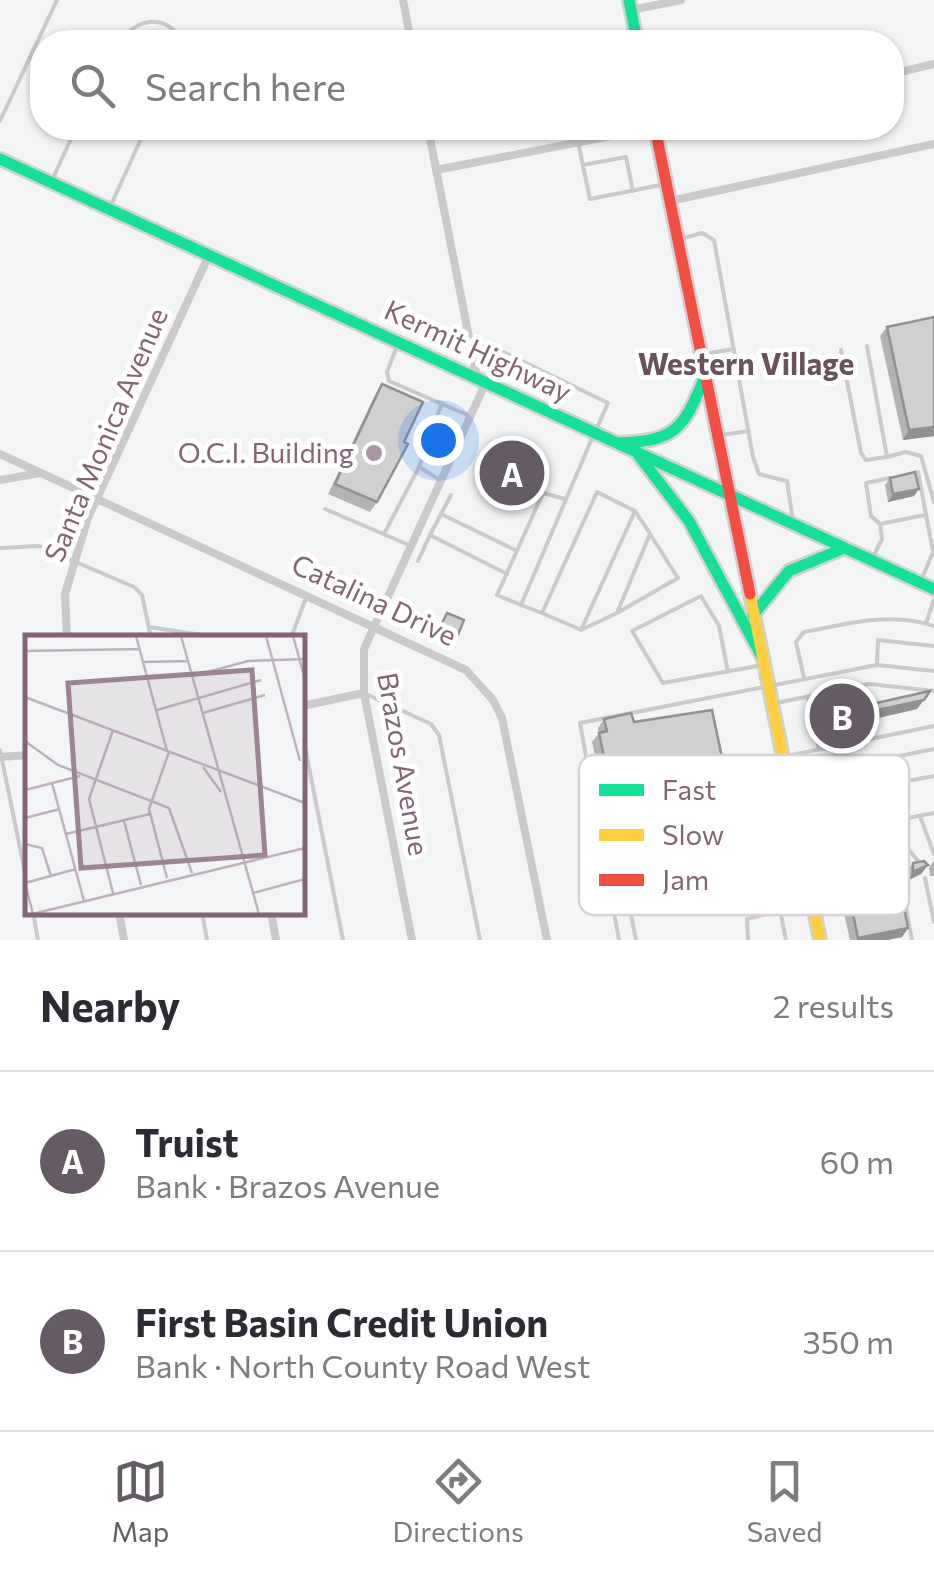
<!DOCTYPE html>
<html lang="en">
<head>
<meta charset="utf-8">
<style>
  :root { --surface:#fff; --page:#f7f7f7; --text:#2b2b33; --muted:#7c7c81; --line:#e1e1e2; --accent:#645b64 }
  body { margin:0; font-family:Commissioner,sans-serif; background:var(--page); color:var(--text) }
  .you { position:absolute; left:438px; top:440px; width:35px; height:35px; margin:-25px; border:8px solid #fff; border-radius:50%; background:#1a73e8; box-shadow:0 0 0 15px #1a73e833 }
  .badge { display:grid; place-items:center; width:65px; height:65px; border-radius:50%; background:var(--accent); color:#fff; font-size:32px; font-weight:700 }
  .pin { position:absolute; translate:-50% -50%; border:5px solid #fff; box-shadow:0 2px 10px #0006 }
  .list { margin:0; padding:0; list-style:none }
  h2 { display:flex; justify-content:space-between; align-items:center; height:130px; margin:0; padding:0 40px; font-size:42px }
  h2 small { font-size:32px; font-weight:400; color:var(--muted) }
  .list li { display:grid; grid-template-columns:65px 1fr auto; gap:30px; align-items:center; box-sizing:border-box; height:180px; padding:0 40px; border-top:2px solid var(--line) }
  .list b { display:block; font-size:38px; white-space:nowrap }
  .list p { margin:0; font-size:32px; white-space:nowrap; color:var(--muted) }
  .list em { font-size:32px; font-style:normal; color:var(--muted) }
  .icon { flex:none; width:55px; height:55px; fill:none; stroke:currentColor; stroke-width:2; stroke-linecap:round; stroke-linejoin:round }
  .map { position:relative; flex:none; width:934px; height:940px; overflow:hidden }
  .search { position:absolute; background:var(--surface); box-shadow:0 2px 8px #0004; left:30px; right:30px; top:30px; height:110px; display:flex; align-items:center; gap:25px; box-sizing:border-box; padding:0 35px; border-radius:40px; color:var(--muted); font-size:38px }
  .sheet { height:490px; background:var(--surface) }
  nav { display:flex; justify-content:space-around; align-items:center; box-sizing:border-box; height:140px; border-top:2px solid var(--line); background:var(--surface); font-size:28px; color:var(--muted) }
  nav a { display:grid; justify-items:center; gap:5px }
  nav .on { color:var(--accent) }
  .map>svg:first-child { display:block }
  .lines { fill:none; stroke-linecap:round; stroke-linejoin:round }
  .fast-casing { stroke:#d2d1d2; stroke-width:16 }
  .slow-casing { stroke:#d2d1d2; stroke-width:16 }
  .jam-casing { stroke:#d2d1d2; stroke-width:16 }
  .lane { stroke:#cbc9ca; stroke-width:4 }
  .street { stroke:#cbc9ca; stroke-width:8 }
  .fast { stroke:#16e098; stroke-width:11 }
  .slow { stroke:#ffcf43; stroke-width:11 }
  .jam { stroke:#f24e42; stroke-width:11 }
  .wall { fill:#b3b2b4 }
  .shaded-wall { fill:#929192 }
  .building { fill:#d0cfd1; stroke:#929192; stroke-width:2.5 }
  .poi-dot { fill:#aa96a1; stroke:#fff; stroke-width:4 }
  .labels { text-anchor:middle; stroke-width:10; stroke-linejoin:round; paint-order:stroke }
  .street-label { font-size:28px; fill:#846374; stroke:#fff }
  .poi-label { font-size:28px; fill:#846374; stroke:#fff; text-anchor:end }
  .neighbourhood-label { font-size:30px; font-weight:bold; fill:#69515d; stroke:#fff }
  .inset-road { fill:none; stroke:#bfb1b9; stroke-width:2.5 }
  .view { fill:#9d8491; fill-opacity:0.15; stroke:#9d8491; stroke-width:5 }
  .inset-edge { fill:none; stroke:#846374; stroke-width:5 }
  .key { fill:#fff; stroke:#dad0d5; stroke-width:2.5 }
  .key-label { font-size:28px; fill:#846374 }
</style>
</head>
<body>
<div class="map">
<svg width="934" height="940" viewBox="0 0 934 940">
  <rect width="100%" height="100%" fill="#f2f4f5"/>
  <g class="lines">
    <g class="fast-casing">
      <g id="fast">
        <path d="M629 0 637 42"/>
        <path d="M0 159 934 589"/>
        <path d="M618 443C675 441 683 430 704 379"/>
        <path d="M639 456 689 521 761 655"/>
        <path d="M753 615 789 571 842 549"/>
      </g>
    </g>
    <g class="slow-casing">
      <path id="slow" d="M750 594 820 940"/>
    </g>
    <g class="jam-casing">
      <path id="jam" d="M655 128 750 594"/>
    </g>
    <g class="lane">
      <path d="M121 42C136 17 168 13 182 42"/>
      <path d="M0 121 57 0"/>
      <path d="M578 142 590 199 666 184"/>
      <path d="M583 165 626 157 633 191"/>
      <path d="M53 178 76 128"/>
      <path d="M111 205 146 128"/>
      <path d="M680 239 702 233 714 240 753 457 759 474 787 481 793 521"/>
      <path d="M397 346 387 372 389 381 470 416"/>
      <path d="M473 346 493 347 608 403 597 428"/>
      <path d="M867 346 887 457 905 452 921 456 934 502"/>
      <path d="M841 350 861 453 866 460 887 457"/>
      <path d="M704 354 734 349"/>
      <path d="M721 435 749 431"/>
      <path d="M593 436 521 605 542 613 597 492 635 511 581 630 617 613 650 534 678 578 617 613"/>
      <path d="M914 473 918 472 933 552 921 581"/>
      <path d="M440 480 419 467 442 403"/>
      <path d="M451 495 430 535 507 574"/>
      <path d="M325 509 409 545"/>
      <path d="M635 511 649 532"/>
      <path d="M441 514 517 551"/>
      <path d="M880 524 925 515"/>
      <path d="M384 534 419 467"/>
      <path d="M0 548 39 546 134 587 142 595 151 638"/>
      <path d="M873 557 882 539 880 524 871 516 866 483 890 478"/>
      <path d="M418 561 430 535"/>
      <path d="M521 605 497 595 543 493 565 499"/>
      <path d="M542 613 579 629"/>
      <path d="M926 623 934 600"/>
      <path d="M149 627 222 638"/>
      <path d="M291 638 307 595"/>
      <path d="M877 665 878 640 934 646"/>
      <path d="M728 672 719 626 701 596 632 631 663 683 763 665"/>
      <path d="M804 678 796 642 804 632C847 624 892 611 934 626"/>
      <path d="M850 688 869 684 934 691"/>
      <path d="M364 693 431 724 439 735 480 940"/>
      <path d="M808 697 819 749"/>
      <path d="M776 703 830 692"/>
      <path d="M302 732 343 940"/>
      <path d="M828 748 830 740 843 738"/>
      <path d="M0 750 28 887"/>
      <path d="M787 756 934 726"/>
      <path d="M907 781 934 776"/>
      <path d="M850 786 854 799 895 793"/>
      <path d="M825 790 850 786 846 767 934 749"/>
      <path d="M795 796 816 792"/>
      <path d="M920 816 934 854"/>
      <path d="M901 819 906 846"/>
      <path d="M804 838 934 813"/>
      <path d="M900 874 906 846 922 866"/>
      <path d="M925 878 934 922"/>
      <path d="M901 882 912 940"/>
      <path d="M33 912 38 940"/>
      <path d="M202 912 207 940"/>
      <path d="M619 940 580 723 877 665 934 671"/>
      <path d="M636 940 618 849 789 814"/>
      <path d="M748 940 747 919 781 910"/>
      <path d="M786 940 778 900 875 881 871 825"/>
    </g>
    <g class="street">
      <path d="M403 0 411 42"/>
      <path d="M631 10 681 0"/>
      <path d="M892 74 934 64"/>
      <path d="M428 128 477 378"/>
      <path d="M436 170 652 128"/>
      <path d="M670 201 934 144"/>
      <path d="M0 454 466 670 493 700 502 718 547 940"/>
      <path d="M0 480 40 473"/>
      <path d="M67 638 65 594 88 518 209 255"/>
      <path d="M302 706 364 693"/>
      <path d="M0 757 28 755"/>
      <path d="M119 912 124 940"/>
      <path d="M271 912 276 940"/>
      <path d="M412 940 364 693V649L486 382"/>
    </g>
    <use href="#fast" class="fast"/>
    <use href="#slow" class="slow"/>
    <use href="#jam" class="jam"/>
  </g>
  <g class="wall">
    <path d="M934 317V436L903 440 880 336 887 327Z"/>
    <path d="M382 384 377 502 370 512 328 494 376 393Z"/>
    <path d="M505 445 515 450 518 445 542 469 535 479 531 477 523 490 517 487 505 508 492 502 503 480 490 474Z"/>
    <path d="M890 478 919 489 914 496 888 502 885 485Z"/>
    <path d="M447 613 458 635 455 640 437 631Z"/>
    <path d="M831 689 863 706 917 709 869 720 870 724 863 734 849 738 844 733 832 734 824 699Z"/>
    <path d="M604 719 634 722 725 809 720 810 713 820 624 839 622 832 612 834 592 742 599 733 598 728Z"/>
    <path d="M934 860V876H930L929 868Z"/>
    <path d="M913 863 928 865 921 874 907 881 906 873Z"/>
    <path d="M894 897 908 928 902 937 887 940H850L843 909 850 899Z"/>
  </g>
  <g class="shaded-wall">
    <path d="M934 427V436L903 440 909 430Z"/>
    <path d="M919 489 914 496 888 502 893 494Z"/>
    <path d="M924 700 917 709 861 722 868 712Z"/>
    <path d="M851 723 844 733 832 734 838 725Z"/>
    <path d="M870 724 863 734 849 738 855 728Z"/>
    <path d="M731 800 725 809 711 812 718 802Z"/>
    <path d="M720 810 713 820 624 839 630 830Z"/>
    <path d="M629 822 622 832 612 834 618 824Z"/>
    <path d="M928 865 921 874 907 881 913 872Z"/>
    <path d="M908 928 902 937 887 940H857L858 938Z"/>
  </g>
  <g class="building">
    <path d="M934 317V427L909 430 887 327Z"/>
    <path d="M382 384 423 402 404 442 408 444 377 502 335 484Z"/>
    <path d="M505 445 516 450 518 445 545 463 542 469 536 467 529 481 522 477 511 498 499 492 509 470 496 464Z"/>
    <path d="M915 472 919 489 893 494 890 478Z"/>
    <path d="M447 613 464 620 458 635 440 627Z"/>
    <path d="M859 687 863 706 930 691 924 700 868 712 870 724 855 728 851 723 838 725 831 689Z"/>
    <path d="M712 710 731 800 718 802 720 810 630 830 629 822 618 824 599 733 607 731 604 719 631 713 634 722Z"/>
    <path d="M924 861 928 865 913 872V863Z"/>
    <path d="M897 883 894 897 902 896 908 928 858 938 850 899Z"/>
  </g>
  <circle class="poi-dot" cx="374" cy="453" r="10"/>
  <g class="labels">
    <g class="street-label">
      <text transform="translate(478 351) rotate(25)" y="10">Kermit Highway</text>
      <text transform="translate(106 435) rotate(-67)" y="10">Santa Monica Avenue</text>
      <text transform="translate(374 600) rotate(25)" y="10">Catalina Drive</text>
      <text transform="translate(403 764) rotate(80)" y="10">Brazos Avenue</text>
    </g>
    <g class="poi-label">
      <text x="354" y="463">O.C.I. Building</text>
    </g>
    <g class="neighbourhood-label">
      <text x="746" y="375">Western Village</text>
    </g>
  </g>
  <g transform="translate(25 635)">
    <rect width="280" height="280" fill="#f2f4f5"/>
    <path class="inset-road" d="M111 1 142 116M156 1 234 279M241 1 275 126M268 1 280 44M0 16 115 14M118 27 163 26M168 41 223 26 280 24M0 62 280 168M132 75 236 45M178 78 240 60M0 106 33 130 144 173 167 238M178 132 196 157M27 148 59 266M0 155 55 141M0 183 35 174M99 186 116 250M41 199 125 179M0 209 17 213 26 241M142 243 124 174 144 117M0 248 51 234M0 248 8 279M88 258 64 164 88 95M228 258 280 244M7 279 280 213"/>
    <path class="view" d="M227 35 240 220 56 233 43 48Z"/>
    <rect width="280" height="280" class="inset-edge"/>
  </g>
  <rect x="579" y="755" width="330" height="160" rx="15" class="key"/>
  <rect x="599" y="784" width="45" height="12" fill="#16e098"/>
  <rect x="599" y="829" width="45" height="12" fill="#ffcf43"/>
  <rect x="599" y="874" width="45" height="12" fill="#f24e42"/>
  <g class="key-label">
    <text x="662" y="800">Fast</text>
    <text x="662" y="845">Slow</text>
    <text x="662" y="890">Jam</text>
  </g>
</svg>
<div class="you"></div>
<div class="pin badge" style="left:512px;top:473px">A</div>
<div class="pin badge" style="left:842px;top:716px">B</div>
<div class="search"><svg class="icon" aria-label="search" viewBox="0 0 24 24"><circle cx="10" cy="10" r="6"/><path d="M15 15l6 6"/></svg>Search here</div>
</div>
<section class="sheet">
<h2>Nearby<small>2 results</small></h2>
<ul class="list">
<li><span class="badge">A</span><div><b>Truist</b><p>Bank · Brazos Avenue</p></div><em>60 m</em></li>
<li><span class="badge">B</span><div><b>First Basin Credit Union</b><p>Bank · North County Road West</p></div><em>350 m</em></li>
</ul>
</section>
<nav>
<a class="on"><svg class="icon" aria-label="map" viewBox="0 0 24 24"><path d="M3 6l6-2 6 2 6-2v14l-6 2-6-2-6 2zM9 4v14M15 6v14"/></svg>Map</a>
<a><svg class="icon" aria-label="directions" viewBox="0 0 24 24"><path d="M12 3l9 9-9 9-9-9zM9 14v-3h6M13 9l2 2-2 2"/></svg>Directions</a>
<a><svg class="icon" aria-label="saved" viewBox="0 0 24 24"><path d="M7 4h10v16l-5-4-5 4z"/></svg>Saved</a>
</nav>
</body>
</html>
